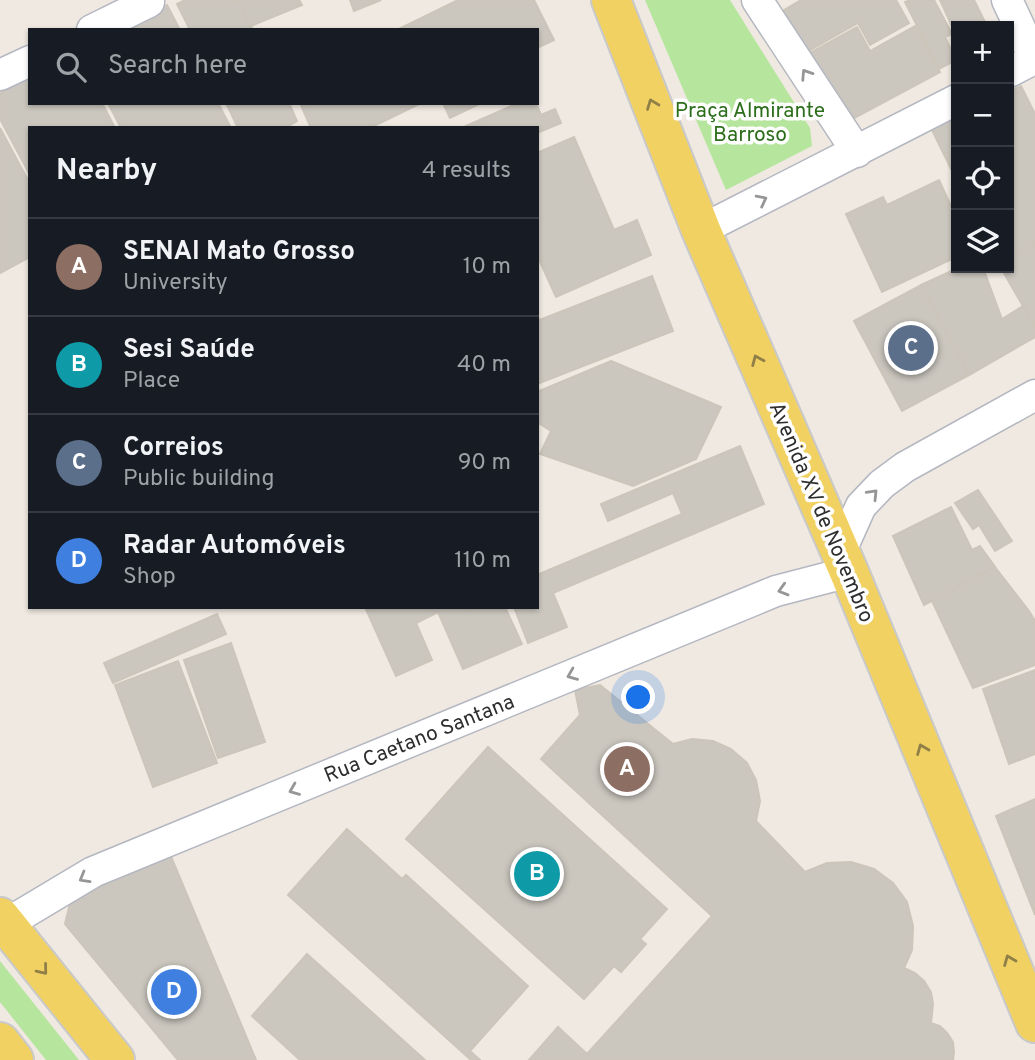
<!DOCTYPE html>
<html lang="en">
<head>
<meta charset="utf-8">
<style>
  :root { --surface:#171b24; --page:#20242c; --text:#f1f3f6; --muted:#9ea1a6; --line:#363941; --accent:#db2777 }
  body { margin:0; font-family:Overpass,sans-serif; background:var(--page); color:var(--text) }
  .controls { position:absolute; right:21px; top:21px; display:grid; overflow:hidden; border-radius:0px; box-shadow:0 2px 5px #0004 }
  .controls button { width:63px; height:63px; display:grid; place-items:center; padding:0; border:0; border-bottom:2px solid var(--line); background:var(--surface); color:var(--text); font:35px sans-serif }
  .you { position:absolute; left:639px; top:698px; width:24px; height:24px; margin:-18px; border:5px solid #fff; border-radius:50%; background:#1a73e8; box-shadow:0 0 0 10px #1a73e833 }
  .badge { display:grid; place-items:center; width:46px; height:46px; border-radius:50%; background:var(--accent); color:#fff; font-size:23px; font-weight:700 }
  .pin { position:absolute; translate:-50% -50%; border:4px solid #fff; box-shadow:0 2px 7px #0006 }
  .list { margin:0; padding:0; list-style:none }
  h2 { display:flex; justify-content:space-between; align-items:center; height:91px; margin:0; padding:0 28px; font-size:30px }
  h2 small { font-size:23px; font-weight:400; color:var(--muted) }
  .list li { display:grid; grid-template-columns:46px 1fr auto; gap:21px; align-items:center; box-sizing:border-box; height:98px; padding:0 28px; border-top:2px solid var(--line) }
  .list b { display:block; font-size:26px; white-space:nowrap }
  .list p { margin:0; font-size:23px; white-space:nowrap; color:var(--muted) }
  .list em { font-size:23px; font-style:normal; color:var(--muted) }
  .icon { flex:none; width:38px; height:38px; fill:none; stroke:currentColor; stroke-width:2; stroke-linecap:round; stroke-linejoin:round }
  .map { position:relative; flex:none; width:1035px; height:1060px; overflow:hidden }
  .search { position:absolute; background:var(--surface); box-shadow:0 2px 5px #0004; left:28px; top:28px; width:511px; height:77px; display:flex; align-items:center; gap:18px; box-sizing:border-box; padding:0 24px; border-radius:0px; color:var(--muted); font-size:26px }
  .panel { position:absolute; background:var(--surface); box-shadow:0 2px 5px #0004; left:28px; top:126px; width:511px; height:483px; border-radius:0px }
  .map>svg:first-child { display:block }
  .green { fill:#b6e59e }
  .building { fill:#cbc7bf; stroke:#cbc5ba; stroke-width:2 }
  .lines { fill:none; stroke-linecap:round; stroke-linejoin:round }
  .minor-casing { stroke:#b4b7c1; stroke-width:33 }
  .primary-casing { stroke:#c9c9c9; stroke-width:42 }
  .minor { stroke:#fff; stroke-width:30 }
  .primary { stroke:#f2d163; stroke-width:38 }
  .oneway { stroke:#969696 }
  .oneway2 { stroke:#908048 }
  .labels { text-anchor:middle; stroke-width:7; stroke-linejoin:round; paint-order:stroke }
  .park-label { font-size:21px; fill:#2c6e1b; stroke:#fff }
  .street-label { font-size:21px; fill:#2e2e2e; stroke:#fff }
</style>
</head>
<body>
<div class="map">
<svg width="1035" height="1060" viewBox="0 0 1035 1060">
  <rect width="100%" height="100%" fill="#efe9e1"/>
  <g class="green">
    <path d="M645 0H730L810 128 812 146 726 190Z"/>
    <path d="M0 961 79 1060H46L0 1002Z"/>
  </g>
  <g class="building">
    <path d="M185 0H238L253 30H190L177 4Z"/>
    <path d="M238 0H299L302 5 251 26Z"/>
    <path d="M350 0H381L354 11Z"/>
    <path d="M458 0H534L554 40 537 48V30H397Z"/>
    <path d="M801 0H896L909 23 870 45 858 23 807 52 784 10Z"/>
    <path d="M910 0H934L952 34 945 37 956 60 939 69 905 2Z"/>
    <path d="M940 0H974L987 26H956V35Z"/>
    <path d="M167 5 180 30H121Z"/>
    <path d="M915 26 940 72 847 122 810 53 857 27 870 51Z"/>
    <path d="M30 77V103H102L115 128H30V175L0 119V93Z"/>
    <path d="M1021 86 1035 114V244L1009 259V92Z"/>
    <path d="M108 103H218L231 128H121Z"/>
    <path d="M226 103H289L297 121 285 128H238Z"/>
    <path d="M300 103H421L370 128H311Z"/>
    <path d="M443 103H481L450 118Z"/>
    <path d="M518 103H536L541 115 555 109 561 123 537 133V128H467L466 126Z"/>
    <path d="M956 116V179L931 128Z"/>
    <path d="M0 128 30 184V257L0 273Z"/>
    <path d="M574 137 614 230 637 220 651 255 556 297 537 255V153Z"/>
    <path d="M939 180 956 217V257L882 292 846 214 883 197 887 205Z"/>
    <path d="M1035 244V327L1001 268H1009V259Z"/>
    <path d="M958 268H983L1002 319 1023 306 1035 327V337L969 375 921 285Z"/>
    <path d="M652 276 673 331 537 384V321Z"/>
    <path d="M921 285 969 375 902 411 854 321Z"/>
    <path d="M611 361 721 407 696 459 633 486 540 454 551 431 537 422V392Z"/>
    <path d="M740 446 764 504 553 593 567 627 528 643 514 607H537V575L682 514 673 493 608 521 601 504Z"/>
    <path d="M978 490 1012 541 995 551 979 525 973 529 955 503Z"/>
    <path d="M951 507 972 550 980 546 995 567 924 605 893 536Z"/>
    <path d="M995 567 1029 611 1035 621V665L973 688 932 601Z"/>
    <path d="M365 607H466L467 610 473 607H505L522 644 463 669 438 612 416 623 432 660 396 676Z"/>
    <path d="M217 614 226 634 113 683 104 663Z"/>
    <path d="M231 643 265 742 218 758 184 660Z"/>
    <path d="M178 661 217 763 153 787 115 685Z"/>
    <path d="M1035 670V754L1009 764 983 689Z"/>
    <path d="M600 685 673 744 692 739 713 741 731 749 747 763 756 780 760 801 756 821 805 872 827 863 851 862 874 869 893 883 907 902 913 926 912 950 904 968 915 973 924 981 931 992 933 1004 931 1023 940 1026 947 1033 953 1042 954 1052 953 1060H529L558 1027 587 1054 712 916 541 759 580 715 575 690Z"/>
    <path d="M488 747 667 909 640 939 646 944 621 972 614 966 584 999 406 839Z"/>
    <path d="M1035 799V915L996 816Z"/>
    <path d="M347 829 402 879 406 875 528 986 470 1051 480 1060H471L288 895Z"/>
    <path d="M167 847 256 1060H178L65 924 73 891Z"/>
    <path d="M307 954 425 1060H300L252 1016Z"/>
  </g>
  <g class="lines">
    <g class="minor-casing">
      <g id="minor">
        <path d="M757 0 857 152"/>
        <path d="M1007 0 1035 60"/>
        <path d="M92 30 149 2"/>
        <path d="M1009 72 1034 59"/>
        <path d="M0 75 30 61"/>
        <path d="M701 230 956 100"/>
        <path d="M840 553 861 506 882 484 905 467 1035 395"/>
        <path d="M0 929 6 924 93 872 776 591 849 572"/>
      </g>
    </g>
    <g class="primary-casing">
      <g id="primary">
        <path d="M611 0 701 230 849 572 1035 1023"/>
        <path d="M0 917 115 1060"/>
        <path d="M0 1042 14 1060"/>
      </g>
    </g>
    <use href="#minor" class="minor"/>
    <use href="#primary" class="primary"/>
  </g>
  <defs><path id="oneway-chevron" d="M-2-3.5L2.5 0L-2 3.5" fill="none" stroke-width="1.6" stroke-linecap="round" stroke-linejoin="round" transform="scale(1.75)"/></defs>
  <g class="oneway">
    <use href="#oneway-chevron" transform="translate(806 74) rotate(-123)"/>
    <use href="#oneway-chevron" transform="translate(762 200) rotate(-27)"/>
    <use href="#oneway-chevron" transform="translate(873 494) rotate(-46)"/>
    <use href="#oneway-chevron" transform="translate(783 590) rotate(164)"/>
    <use href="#oneway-chevron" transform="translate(572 675) rotate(158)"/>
    <use href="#oneway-chevron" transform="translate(294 790) rotate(158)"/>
    <use href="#oneway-chevron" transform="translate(84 878) rotate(150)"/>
  </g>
  <g class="oneway2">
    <use href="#oneway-chevron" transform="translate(652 104) rotate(-111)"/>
    <use href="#oneway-chevron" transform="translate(757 360) rotate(-113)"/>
    <use href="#oneway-chevron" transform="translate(922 749) rotate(-112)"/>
    <use href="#oneway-chevron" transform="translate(1009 960) rotate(-112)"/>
    <use href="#oneway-chevron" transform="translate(43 970) rotate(51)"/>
  </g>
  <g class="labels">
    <g class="park-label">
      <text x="750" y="117">Praça Almirante<tspan x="750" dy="24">Barroso</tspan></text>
    </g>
    <g class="street-label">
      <text transform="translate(822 512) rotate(67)" y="7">Avenida XV de Novembro</text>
      <text transform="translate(419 738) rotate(-22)" y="7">Rua Caetano Santana</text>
    </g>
  </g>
</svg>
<div class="controls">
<button>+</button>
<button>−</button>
<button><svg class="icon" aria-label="locate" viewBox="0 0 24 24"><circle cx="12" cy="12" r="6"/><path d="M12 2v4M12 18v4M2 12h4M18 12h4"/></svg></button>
<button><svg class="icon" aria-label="layers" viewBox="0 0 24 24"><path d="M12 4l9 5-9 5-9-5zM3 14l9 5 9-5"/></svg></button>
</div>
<div class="you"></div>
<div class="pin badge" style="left:627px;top:769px;background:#8d6e63">A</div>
<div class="pin badge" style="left:537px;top:874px;background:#0f9aa8">B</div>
<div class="pin badge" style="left:911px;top:348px;background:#5c6f8a">C</div>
<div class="pin badge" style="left:174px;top:992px;background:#3f7fe0">D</div>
<div class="search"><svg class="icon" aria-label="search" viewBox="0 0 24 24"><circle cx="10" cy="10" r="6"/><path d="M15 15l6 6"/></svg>Search here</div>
<section class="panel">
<h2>Nearby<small>4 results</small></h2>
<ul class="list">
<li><span class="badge" style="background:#8d6e63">A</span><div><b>SENAI Mato Grosso</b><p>University</p></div><em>10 m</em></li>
<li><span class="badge" style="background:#0f9aa8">B</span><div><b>Sesi Saúde</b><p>Place</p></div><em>40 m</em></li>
<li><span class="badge" style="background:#5c6f8a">C</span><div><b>Correios</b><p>Public building</p></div><em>90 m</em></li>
<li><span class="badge" style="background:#3f7fe0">D</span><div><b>Radar Automóveis</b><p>Shop</p></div><em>110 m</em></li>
</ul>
</section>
</div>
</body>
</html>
